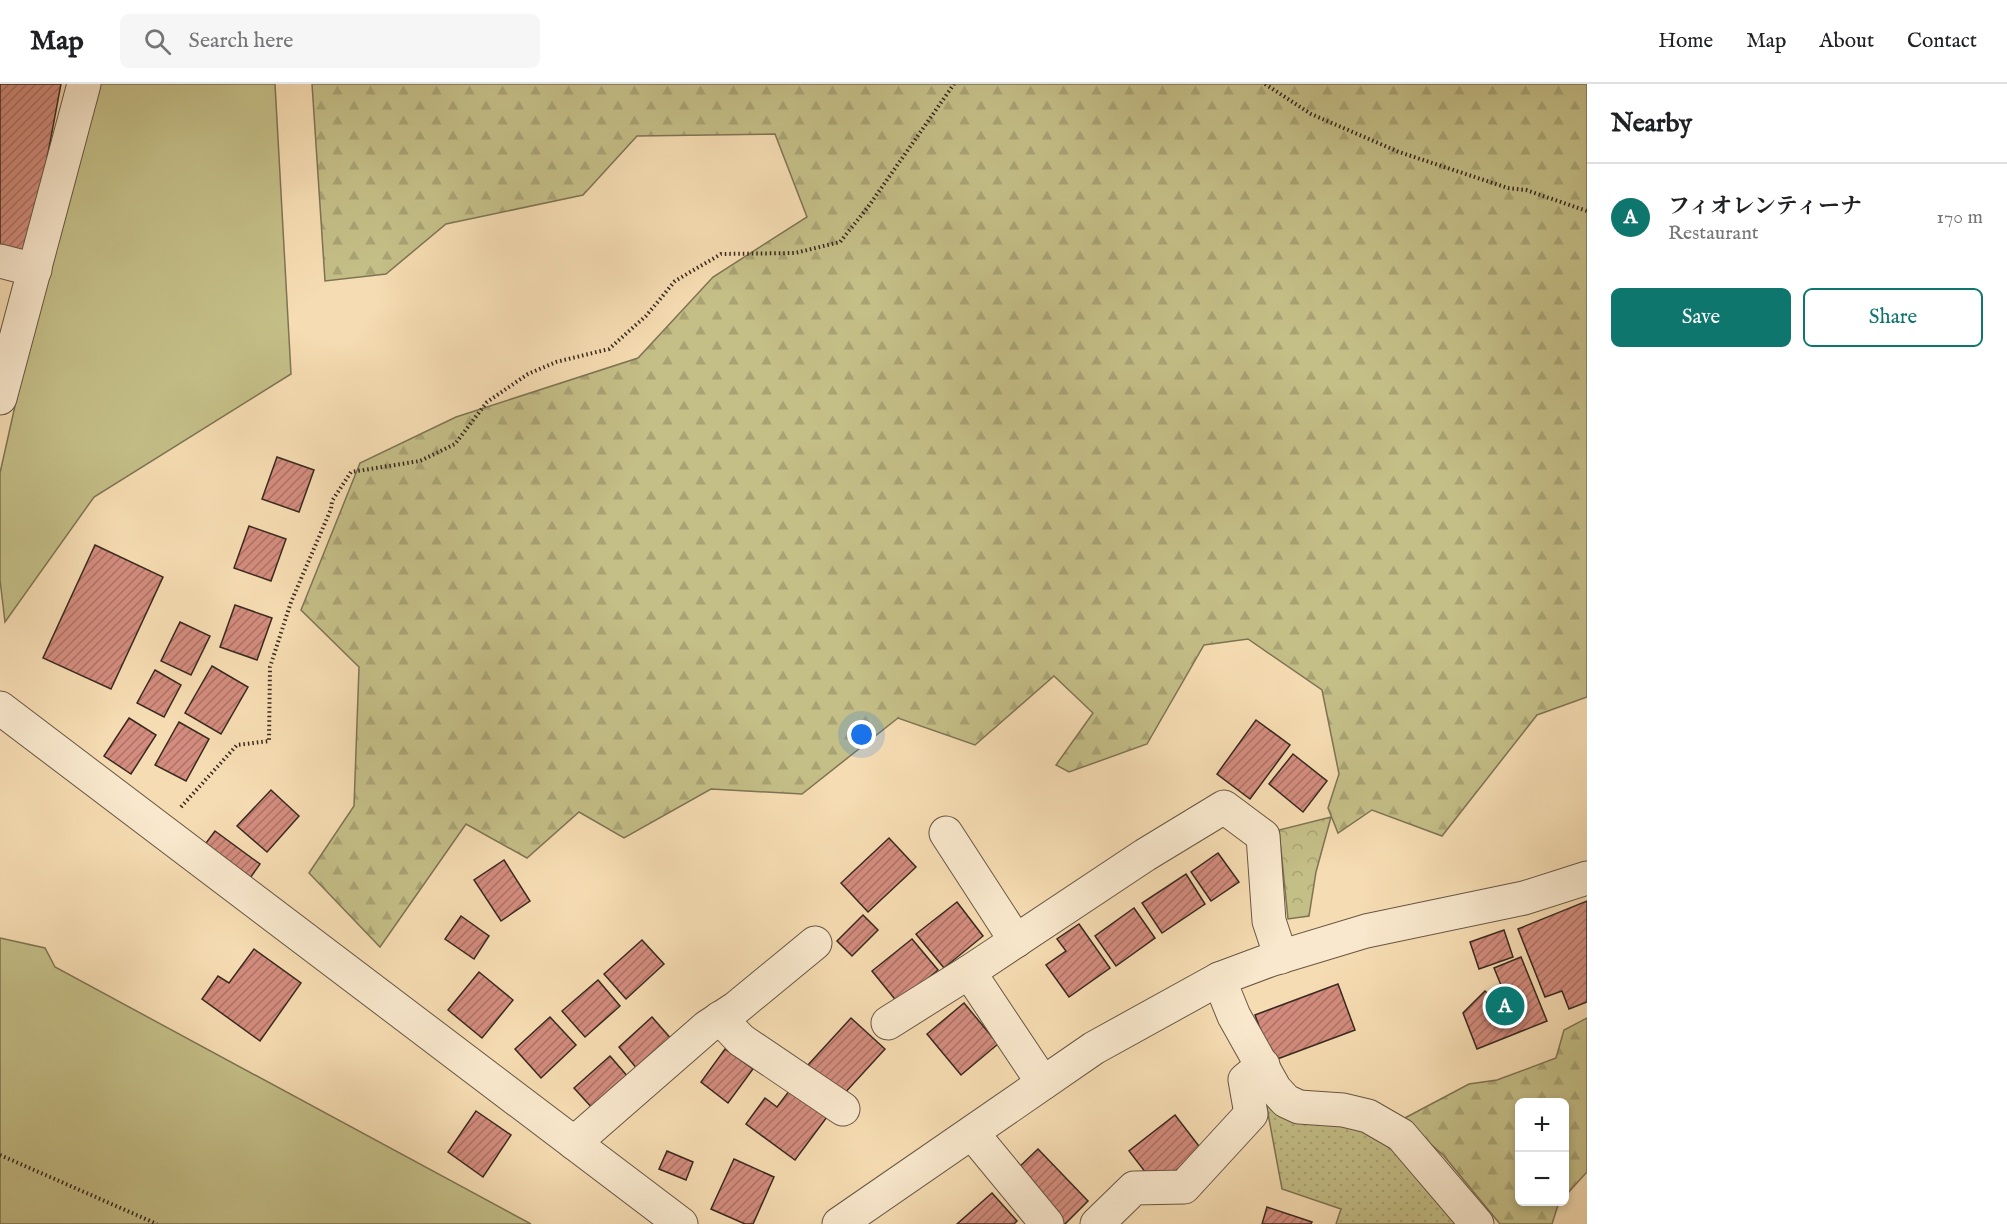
<!DOCTYPE html>
<html lang="en">
<head>
<meta charset="utf-8">
<style>
  :root { --surface:#fff; --page:#f6f6f6; --text:#202124; --muted:#757577; --line:#e0e0e0; --accent:#0f766e }
  body { margin:0; font-family:"IM FELL English","Noto Serif JP",serif; background:var(--page); color:var(--text) }
  .controls { position:absolute; right:18px; bottom:18px; display:grid; overflow:hidden; border-radius:9px; box-shadow:0 3px 9px #0003 }
  .controls button { width:54px; height:54px; display:grid; place-items:center; padding:0; border:0; border-bottom:2px solid var(--line); background:var(--surface); color:var(--text); font:30px sans-serif }
  .you { position:absolute; left:862px; top:651px; width:21px; height:21px; margin:-15px; border:4px solid #fff; border-radius:50%; background:#1a73e8; box-shadow:0 0 0 9px #1a73e833 }
  .badge { display:grid; place-items:center; width:39px; height:39px; border-radius:50%; background:var(--accent); color:#fff; font-size:20px; font-weight:700 }
  .pin { position:absolute; translate:-50% -50%; border:3px solid #fff; box-shadow:0 2px 6px #0006 }
  .list { margin:0; padding:0; list-style:none }
  h2 { display:flex; justify-content:space-between; align-items:center; height:78px; margin:0; padding:0 24px; font-size:26px }
  h2 small { font-size:20px; font-weight:400; color:var(--muted) }
  .list li { display:grid; grid-template-columns:39px 1fr auto; gap:18px; align-items:center; box-sizing:border-box; height:108px; padding:0 24px; border-top:2px solid var(--line) }
  .list b { display:block; font-size:22px; white-space:nowrap }
  .list p { margin:0; font-size:20px; white-space:nowrap; color:var(--muted) }
  .list em { font-size:20px; font-style:normal; color:var(--muted) }
  .actions { display:flex; gap:12px; padding:18px 24px }
  .actions a { flex:1; padding:14px 0; border:2px solid var(--accent); border-radius:9px; text-align:center; font-size:21px; color:var(--accent) }
  .actions .main { background:var(--accent); color:#fff }
  .icon { flex:none; width:33px; height:33px; fill:none; stroke:currentColor; stroke-width:2; stroke-linecap:round; stroke-linejoin:round }
  .map { position:relative; flex:none; width:1587px; height:1140px; overflow:hidden }
  header { display:flex; align-items:center; gap:36px; box-sizing:border-box; height:84px; padding:0 30px; background:var(--surface); border-bottom:2px solid var(--line) }
  header strong { font-size:28px }
  nav { display:flex; gap:33px; margin-inline-start:auto; font-size:21px }
  .search { width:420px; height:54px; background:var(--page); display:flex; align-items:center; gap:15px; box-sizing:border-box; padding:0 21px; border-radius:9px; color:var(--muted); font-size:22px }
  main { display:flex }
  aside { flex:1; background:var(--surface) }
  .map>svg:first-child { display:block }
  .grass { fill:#c4be87; stroke:#7e7454; stroke-width:1.5 }
  .forest { fill:url(#forest-firs); stroke:#7e7454; stroke-width:1.5 }
  .park { fill:url(#park-crowns); stroke:#7e7454; stroke-width:1.5 }
  .garden { fill:url(#garden-dots); stroke:#7e7454; stroke-width:1.5 }
  .building { fill:url(#building-hatch); stroke:#392920; stroke-width:1.5 }
  .lines { fill:none; stroke-linecap:round; stroke-linejoin:round }
  .minor-casing { stroke:#685644; stroke-width:35 }
  .path { stroke:#392920; stroke-width:4; stroke-dasharray:1.5 3; stroke-linecap:butt }
  .minor { stroke:#f9e8cd; stroke-width:33 }
</style>
</head>
<body>
<header>
<strong>Map</strong>
<div class="search"><svg class="icon" aria-label="search" viewBox="0 0 24 24"><circle cx="10" cy="10" r="6"/><path d="M15 15l6 6"/></svg>Search here</div>
<nav><a>Home</a><a>Map</a><a>About</a><a>Contact</a></nav>
</header>
<main>
<div class="map">
<svg width="1587" height="1140" viewBox="0 0 1587 1140">
  <defs>
    <pattern id="forest-firs" width="22" height="20" patternUnits="userSpaceOnUse" patternTransform="scale(1.5)"><rect width="22" height="20" fill="#c4be87"/><path d="M5 1l3.5 6h-7zM16 11l3.5 6h-7z" fill="#a9a374"/></pattern>
    <pattern id="park-crowns" width="20" height="18" patternUnits="userSpaceOnUse" patternTransform="scale(1.5)"><rect width="20" height="18" fill="#c4be87"/><path d="M2 6a3 3 0 1 1 6 0M12 15a3 3 0 1 1 6 0" fill="none" stroke="#a9a374"/></pattern>
    <pattern id="garden-dots" width="8" height="8" patternUnits="userSpaceOnUse" patternTransform="scale(1.5)"><rect width="8" height="8" fill="#c4be87"/><path d="M2 2h.1M6 6h.1" fill="none" stroke="#a9a374" stroke-width="1.8" stroke-linecap="round"/></pattern>
    <pattern id="building-hatch" width="6" height="6" patternUnits="userSpaceOnUse" patternTransform="scale(1.5)"><rect width="6" height="6" fill="#d38c7d"/><path d="M-1 1l2-2M0 6l6-6M5 7l2-2" fill="none" stroke="#ac7266"/></pattern>
  </defs>
  <rect width="100%" height="100%" fill="#f6dcb2"/>
  <filter id="stains"><feTurbulence type="fractalNoise" baseFrequency=".00333" numOctaves="4"/><feColorMatrix values="0 0 0 0 .2 0 0 0 0 .09 0 0 0 0 .02 0 0 0 .5 -.17"/></filter>
  <radialGradient id="worn" r=".72"><stop offset=".6" stop-color="#630" stop-opacity="0"/><stop offset="1" stop-color="#630" stop-opacity=".3"/></radialGradient>
  <g class="grass">
    <path d="M100 0H275L291 290 94 413 5 538 0 496V389L38 219Z"/>
    <path d="M0 854 45 864 55 883 531 1140H0Z"/>
  </g>
  <g class="forest">
    <path d="M312 0H1587V613L1537 631 1442 752 1372 726 1338 749 1328 724 1339 690 1322 606 1248 555 1204 561 1147 660 1069 688 1056 681 1093 629 1054 592 975 661 898 634 802 710 711 705 624 754 579 728 527 774 466 740 380 863 309 789 354 722 359 583 301 526 360 379 456 333 638 274 713 193 807 133 775 50 637 52 583 111 446 140 386 190 325 197Z"/>
    <path d="M1587 934V1088L1565 1112 1564 1018H1520V1118H1559L1552 1140H1500L1444 1072 1403 1035 1469 1000 1497 996 1556 974 1564 946Z"/>
  </g>
  <path class="park" d="M1331 733 1316 788 1309 832 1288 835 1279 746Z"/>
  <path class="garden" d="M1261 992 1372 1048 1426 1096 1463 1140H1336L1341 1125 1282 1105Z"/>
  <g class="building">
    <path d="M0 0H61L29 170 0 161Z"/>
    <path d="M277 373 314 386 299 428 262 415Z"/>
    <path d="M249 442 286 455 271 497 234 484Z"/>
    <path d="M95 461 163 493 111 605 43 574Z"/>
    <path d="M235 521 272 534 257 576 220 563Z"/>
    <path d="M180 538 210 552 191 591 161 577Z"/>
    <path d="M212 582 248 603 221 650 185 629Z"/>
    <path d="M155 586 181 601 164 633 137 619Z"/>
    <path d="M129 634 156 651 131 690 104 672Z"/>
    <path d="M1256 636 1290 661 1250 715 1217 690Z"/>
    <path d="M179 638 209 655 186 697 155 681Z"/>
    <path d="M1293 670 1327 697 1303 728 1269 700Z"/>
    <path d="M271 706 299 732 267 768 237 742Z"/>
    <path d="M215 747 260 780 248 797 203 763Z"/>
    <path d="M889 754 916 783 868 828 841 799Z"/>
    <path d="M1218 769 1239 798 1211 817 1191 788Z"/>
    <path d="M504 776 530 817 501 837 474 796Z"/>
    <path d="M1186 790 1205 820 1162 849 1142 819Z"/>
    <path d="M1587 817V918L1569 925 1562 907 1545 913 1518 845Z"/>
    <path d="M957 818 983 852 944 884 916 850Z"/>
    <path d="M1134 824 1155 854 1116 882 1095 852Z"/>
    <path d="M863 831 878 846 852 872 837 857Z"/>
    <path d="M461 832 489 852 474 875 445 855Z"/>
    <path d="M1079 840 1110 884 1069 913 1046 881 1066 867 1057 855Z"/>
    <path d="M1504 846 1513 873 1479 885 1470 858Z"/>
    <path d="M912 855 938 886 898 919 872 887Z"/>
    <path d="M642 856 664 880 626 915 604 890Z"/>
    <path d="M254 865 301 899 260 957 202 915 218 892 229 899Z"/>
    <path d="M1521 873 1547 937 1477 965 1463 929 1485 907 1494 915 1505 911 1494 884Z"/>
    <path d="M479 888 513 916 482 954 448 926Z"/>
    <path d="M598 896 620 922 585 953 562 927Z"/>
    <path d="M1338 900 1355 946 1272 977 1255 931Z"/>
    <path d="M964 919 998 960 961 991 927 950Z"/>
    <path d="M550 933 576 961 541 994 515 965Z"/>
    <path d="M652 933 673 957 638 986 619 963Z"/>
    <path d="M851 934 885 965 842 1012 808 981Z"/>
    <path d="M725 965 753 985 728 1019 701 998Z"/>
    <path d="M610 972 629 994 594 1026 574 1004Z"/>
    <path d="M793 1002 830 1029 795 1076 746 1040 765 1014 777 1023Z"/>
    <path d="M476 1027 511 1051 483 1093 448 1068Z"/>
    <path d="M1175 1031 1202 1066 1156 1102 1129 1067Z"/>
    <path d="M1038 1065 1088 1117 1065 1140H1061L1013 1089Z"/>
    <path d="M667 1067 693 1078 686 1096 659 1085Z"/>
    <path d="M734 1075 774 1093 753 1140H745L711 1125Z"/>
    <path d="M992 1109 1017 1137 1014 1140H957Z"/>
    <path d="M1267 1123 1312 1138 1311 1140H1262Z"/>
  </g>
  <g class="lines">
    <g class="minor-casing">
      <g id="minor">
        <path d="M0 177 35 186"/>
        <path d="M0 314 84 0"/>
        <path d="M0 624 681 1140"/>
        <path d="M946 749 1016 857"/>
        <path d="M1219 895 1234 932 1275 1005 1286 1017 1299 1023 1343 1026 1368 1032 1401 1051 1477 1140"/>
        <path d="M720 934 741 956 843 1025"/>
        <path d="M888 939 969 888"/>
        <path d="M1043 999 969 888 1145 771 1224 723 1263 752 1269 837 1281 873"/>
        <path d="M972 1049 1047 1140"/>
        <path d="M574 1059 707 943 736 924 815 859"/>
        <path d="M839 1140 1094 964 1219 895 1270 876 1366 847 1524 814 1587 794"/>
        <path d="M1097 1140 1134 1104 1184 1103 1251 1030 1245 996 1263 981"/>
      </g>
    </g>
    <g class="path">
      <path d="M1265 0 1311 30 1399 68 1508 104 1526 106 1587 127"/>
      <path d="M181 723 237 661 269 657 270 583 291 518 331 425 332 417 351 388 420 377 455 360 487 318 528 290 556 278 609 265 646 232 675 197 721 170 795 169 840 158 868 123 954 0"/>
      <path d="M0 1071 157 1140"/>
    </g>
    <use href="#minor" class="minor"/>
  </g>
  <rect width="100%" height="100%" filter="url(#stains)"/>
  <rect width="100%" height="100%" fill="url(#worn)"/>
</svg>
<div class="controls">
<button>+</button>
<button>−</button>
</div>
<div class="you"></div>
<div class="pin badge" style="left:1505px;top:922px">A</div>
</div>
<aside>
<h2>Nearby<small></small></h2>
<ul class="list">
<li><span class="badge">A</span><div><b>フィオレンティーナ</b><p>Restaurant</p></div><em>170 m</em></li>
</ul>
<div class="actions"><a class="main">Save</a><a>Share</a></div>
</aside>
</main>
</body>
</html>
